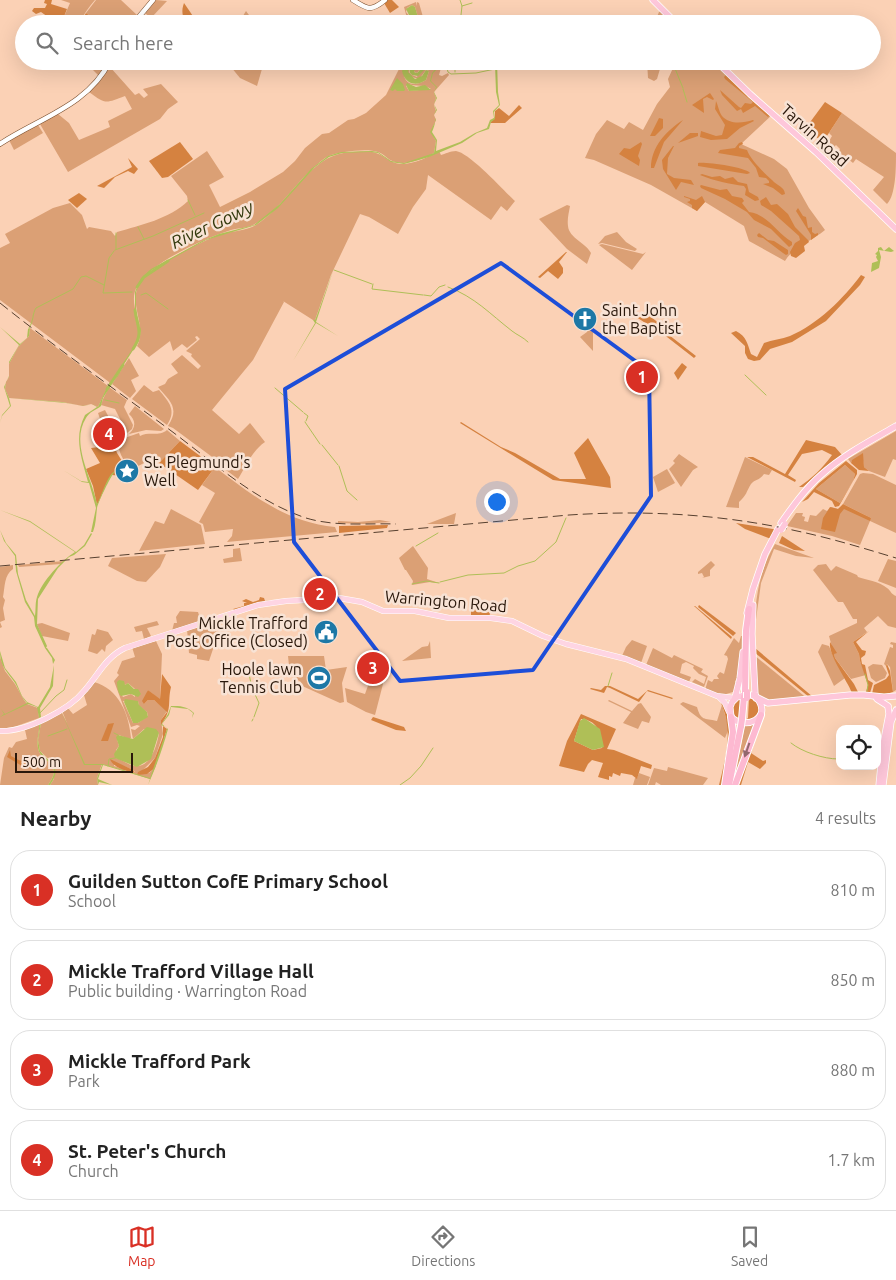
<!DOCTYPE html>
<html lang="en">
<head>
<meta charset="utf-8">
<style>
  :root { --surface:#fff; --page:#f2f2f2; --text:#222; --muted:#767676; --line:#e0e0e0; --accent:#d93025 }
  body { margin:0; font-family:Ubuntu,sans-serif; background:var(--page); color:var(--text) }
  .controls { position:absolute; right:15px; bottom:15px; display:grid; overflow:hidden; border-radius:10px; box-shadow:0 5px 20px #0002 }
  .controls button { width:45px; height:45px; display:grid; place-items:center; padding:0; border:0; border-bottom:1px solid var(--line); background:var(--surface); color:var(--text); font:25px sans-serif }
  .scale { position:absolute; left:15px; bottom:12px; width:118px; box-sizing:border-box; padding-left:5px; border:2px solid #29170a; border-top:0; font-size:14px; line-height:18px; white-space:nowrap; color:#29170a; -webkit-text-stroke:4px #f8e3d5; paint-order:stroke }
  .you { position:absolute; left:496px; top:501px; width:18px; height:18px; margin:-12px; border:4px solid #fff; border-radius:50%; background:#1a73e8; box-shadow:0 0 0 8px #1a73e833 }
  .badge { display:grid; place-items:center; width:32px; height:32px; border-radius:50%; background:var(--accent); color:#fff; font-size:16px; font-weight:700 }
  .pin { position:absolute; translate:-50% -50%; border:2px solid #fff; box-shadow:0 1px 5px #0006 }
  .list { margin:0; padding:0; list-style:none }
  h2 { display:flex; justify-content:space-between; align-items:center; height:65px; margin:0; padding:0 20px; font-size:21px }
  h2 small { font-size:16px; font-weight:400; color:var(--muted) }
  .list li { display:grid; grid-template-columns:32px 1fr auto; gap:15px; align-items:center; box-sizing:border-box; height:80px; margin:0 10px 10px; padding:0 10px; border:1px solid var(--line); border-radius:20px }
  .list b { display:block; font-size:19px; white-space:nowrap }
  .list p { margin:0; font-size:16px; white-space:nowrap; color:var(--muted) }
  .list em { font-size:16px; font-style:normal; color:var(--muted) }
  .icon { flex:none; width:28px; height:28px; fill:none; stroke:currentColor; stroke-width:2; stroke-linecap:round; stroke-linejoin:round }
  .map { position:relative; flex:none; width:896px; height:785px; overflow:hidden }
  .search { position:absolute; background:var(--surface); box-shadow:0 5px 20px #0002; left:15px; right:15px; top:15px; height:55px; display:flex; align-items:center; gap:12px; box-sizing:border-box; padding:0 18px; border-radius:28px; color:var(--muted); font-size:19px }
  .sheet { height:425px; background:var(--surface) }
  nav { display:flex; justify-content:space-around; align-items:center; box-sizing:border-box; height:70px; border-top:1px solid var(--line); background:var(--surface); font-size:14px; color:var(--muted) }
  nav a { display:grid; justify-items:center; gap:2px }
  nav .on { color:var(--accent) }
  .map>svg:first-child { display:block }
  .green { fill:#dba075; fill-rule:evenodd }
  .forest { fill:#d58240; fill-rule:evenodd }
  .water { fill:#afbf57 }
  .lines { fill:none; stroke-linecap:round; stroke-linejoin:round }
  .stream { stroke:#afbf57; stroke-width:1 }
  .river { stroke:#afbf57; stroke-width:3 }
  .secondary-casing { stroke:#7a4e2d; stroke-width:5.5 }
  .primary-casing { stroke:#fff; stroke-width:6 }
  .trunk-casing { stroke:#fff; stroke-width:7 }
  .motorway-casing { stroke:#fff; stroke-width:8 }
  .secondary { stroke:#fff; stroke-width:4.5 }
  .primary { stroke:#fed5e3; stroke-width:5 }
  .trunk { stroke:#fec7da; stroke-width:5.5 }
  .motorway { stroke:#fdb9d1; stroke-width:6 }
  .rail { stroke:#57402f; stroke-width:1; stroke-dasharray:10 5; stroke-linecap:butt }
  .trunk-bridge-casing { stroke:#fff; stroke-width:7; stroke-linecap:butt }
  .motorway-bridge-casing { stroke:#fff; stroke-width:8; stroke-linecap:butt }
  .trunk-bridge { stroke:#fec7da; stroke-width:5.5 }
  .motorway-bridge { stroke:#fdb9d1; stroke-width:6 }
  .oneway { fill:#93686e }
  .marked { fill:none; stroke:#1d4ed8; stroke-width:4; stroke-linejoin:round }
  .labels { text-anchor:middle; stroke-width:5; stroke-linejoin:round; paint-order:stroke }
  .street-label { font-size:16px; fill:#29170a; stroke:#f8e3d5 }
  .poi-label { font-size:16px; fill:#29170a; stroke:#f8e3d5; text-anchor:start }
  .water-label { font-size:18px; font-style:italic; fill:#32380c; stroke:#f8e3d5 }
</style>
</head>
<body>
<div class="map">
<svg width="896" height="785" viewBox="0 0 896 785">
  <rect width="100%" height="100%" fill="#fbd1b5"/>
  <g class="green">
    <path d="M61 0H95C80 16 85 24 61 24L70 3Z"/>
    <path d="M96 0H121L138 16 132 24H95L93 18 86 13Z"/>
    <path d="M156 0 167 1 151 18 145 13Z"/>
    <path d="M416 2 417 6V2L419 3 425 24H420L415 7 412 5 407 8 406 12 410 17 407 18 404 7Z"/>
    <path d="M246 11 254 22 253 23 238 24Z"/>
    <path d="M661 11 675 24H654L659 12Z"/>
    <path d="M84 61H98L105 66 99 76Z"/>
    <path d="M226 61 264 62 257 86 240 78Z"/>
    <path d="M403 61H407C398 78 409 91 426 80L429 71 426 70 420 78C414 79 410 76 407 71L410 61H414L409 69V72L412 75 417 77 420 69 417 73 413 71 417 61 421 63V67L424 65 423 61H425L428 68 431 67 430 61H438L441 68 439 75 442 76 448 73 449 75 434 92 436 98 434 105 436 111 434 115 436 120 431 132 436 141 434 153C422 160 403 167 390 160 386 157 382 153 378 152 367 148 339 152 329 156 322 159 317 165 311 170 292 188 277 213 253 225 247 228 239 228 231 230 206 238 151 262 138 285 127 302 142 319 139 336 138 344 116 377 110 384L109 382 0 300V248L10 243 5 234 53 208 70 203 82 215 87 229 89 227 111 231 115 236 117 232C141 225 169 219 188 201L187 196 171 176 207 151 224 177 209 185 220 207 250 192 283 172 295 161 305 148 322 134 329 133 348 120 354 119 366 113 386 95ZM408 84C416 87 424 84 431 89L409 91 406 86Z"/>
    <path d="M647 61H713L744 91 772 115 741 144 774 159 787 169 809 208 825 230C812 241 793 247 785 261L749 241 744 226 705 202 697 211 651 185 594 160 585 158 596 134 607 120 624 129 629 122 643 130 657 104 670 87 668 79 673 68 662 62 657 79 654 81 648 78Z"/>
    <path d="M110 67 135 95 139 93 144 98 148 95 143 89 161 84 178 102 168 109 160 119 68 172 40 124 58 114 69 123 79 140 110 127 108 121 132 109 125 96C106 103 106 105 89 92L99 82Z"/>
    <path d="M842 113 896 153C896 167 896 195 887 204L873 190 884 177 856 159 853 163 847 158 840 159 836 156 840 149 836 145 833 148 828 143 832 136 829 133Z"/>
    <path d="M38 125 43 133 14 150 9 140Z"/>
    <path d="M439 151 441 155C445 154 450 151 456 151 470 153 504 191 515 201L507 211 501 206 491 220 428 175 426 189 413 207 398 234 369 217 360 214 331 275 315 320H313L283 301 284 302 253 360 212 410 239 434 250 423 265 442C252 451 246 466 238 479L218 464 219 462 173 428 168 426C180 408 170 401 158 387L165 384 168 379 178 373 171 364 182 355 198 369 201 366 191 356 192 354 186 351 200 339 197 336 195 337 197 340 187 348 182 344 173 351 170 341 149 357 137 346C148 325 126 302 141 281 152 266 202 241 219 235 231 231 246 231 256 225 285 207 307 162 339 154 347 152 368 150 376 153 385 156 390 163 400 164 411 165 430 157 439 151Z"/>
    <path d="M567 205 570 206C569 212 567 219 568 226 569 238 586 243 591 253L587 264 567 249 539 219Z"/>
    <path d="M617 232 626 242 637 249 635 251 602 243 598 244 605 236Z"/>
    <path d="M602 244 643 254 646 252 632 270 599 245Z"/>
    <path d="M582 315H586L593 329V351L580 337 587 332V326Z"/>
    <path d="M30 328 108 386 98 407 91 404 83 406 62 402 9 398 5 389 6 382 9 377V364L18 347 29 336Z"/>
    <path d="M129 358 139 376 131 380 136 391 130 398 112 384Z"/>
    <path d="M144 385 153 392 159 390C169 402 177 410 167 425L132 399Z"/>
    <path d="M109 387 127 400 124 407 133 425 132 429 127 433 115 409 101 405 103 399Z"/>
    <path d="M135 406 164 429 161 431 146 430 129 434C136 427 136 421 129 414Z"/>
    <path d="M105 410 118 435 109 440 107 439 98 413Z"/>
    <path d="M167 430 180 441 159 463 156 459C147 460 138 467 129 470L121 455 116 441 139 433 140 436C149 431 159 437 167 430Z"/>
    <path d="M896 431V460L893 459 885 477 869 471 864 467 862 454 852 461 851 463 848 459Z"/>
    <path d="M679 454 698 467 693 470 681 487 669 469 675 463 673 461Z"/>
    <path d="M745 457 772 470 769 475 764 474C759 481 755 479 751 484 746 492 747 495 739 502V508L726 507Z"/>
    <path d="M845 465 855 474 853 481 840 503 816 489Z"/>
    <path d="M215 467C253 496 286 522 335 527L337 532 227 542 232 536 233 529 205 532 203 524 199 522 215 493 202 485Z"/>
    <path d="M667 469 675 483 658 492 653 477Z"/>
    <path d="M863 473 873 474 896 485V533L870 521 860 545 832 536 787 526 796 513H803L802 516 805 517 804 521 808 522 810 515 816 516 823 509 827 511 831 507 838 509 842 506 871 518 843 504 860 474Z"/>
    <path d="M171 509 201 525 205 544 139 551 155 521 164 524Z"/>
    <path d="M456 513 454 524H427Z"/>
    <path d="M380 520 391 522 364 524 338 523V521L358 522Z"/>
    <path d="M775 544 814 558 796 556 774 549 761 583 754 634C755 603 758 572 775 544Z"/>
    <path d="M413 546 428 568 427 579 439 583 430 582 412 585 413 581 406 570H405L399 558Z"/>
    <path d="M240 548 242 561 224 563 223 559 233 557V549Z"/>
    <path d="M166 554 160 567 146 582 137 581 108 566 112 558Z"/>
    <path d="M888 559 896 561V588L878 581Z"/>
    <path d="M64 561 61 564 19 567 18 565Z"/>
    <path d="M711 561 715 565 710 570V576L702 578 704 577 702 573 698 574V572Z"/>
    <path d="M826 564 831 571 836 566 857 575 858 577C866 580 879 581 887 588 891 591 891 594 896 596V628L888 626 878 616 864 628 867 632 853 642 859 654 860 661 866 675 851 679 835 658 829 636 857 623V619H853L843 602H838L813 570 818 565Z"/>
    <path d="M13 565V569C4 575 5 587 3 597L5 600 3 608 5 620 0 622 2 627 0 628V567Z"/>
    <path d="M180 611 198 612 201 622 172 631 174 623H177L176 617Z"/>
    <path d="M157 621 159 625 147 628 151 636 144 639 142 631 136 632 134 627Z"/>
    <path d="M42 623 70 633 68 641 42 636 37 624Z"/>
    <path d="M210 623 218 634 209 661 197 659V655L189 653 187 629Z"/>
    <path d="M97 629 108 632 113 640 106 646 105 652 102 649 97 654 88 651 92 634 95 635Z"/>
    <path d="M741 636H743L739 681 736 680 735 682 737 683 736 691 723 695 705 690 708 680 712 682 714 679H719L717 676 720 672 724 674 728 659 727 656 724 655 734 638 739 643Z"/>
    <path d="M632 640 647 646 641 663 622 656 626 647Z"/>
    <path d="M156 641 162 654 160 700 148 690 144 704 148 700H154L167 711 161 720 163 734 155 758 139 774 149 773 155 768 150 779 134 774 135 772 133 770 114 762V766L124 769 125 771 102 764 97 778 98 785H50L54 779 53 763 40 751 38 740 41 723 61 711 67 723 62 711 67 707 73 714 87 705 84 695 94 682C119 689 129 714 131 738L129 739 119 735 117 739 119 746 116 750V758C123 760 128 765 135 766 150 768 157 746 159 733L144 729 133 739 131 729 135 730 140 726 137 725 131 727 114 681 119 675 117 673 122 661 135 657 132 647ZM128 683 135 689V697L131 694 123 697 118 689 123 684 125 685ZM123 701H138L139 706 147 712 148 716 138 723H133Z"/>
    <path d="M430 641 431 658 402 661 422 647 428 646Z"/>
    <path d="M891 642 896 643V690L893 692 890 667 887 664 886 666 884 664 890 647 893 648V645L890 644Z"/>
    <path d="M822 644 829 646 833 656 845 678 834 686 818 652Z"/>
    <path d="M653 648 672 658 674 655 703 669 701 672 708 676 704 687 692 682 695 679 704 684 706 677 699 674 693 668 694 666 686 662 682 664 680 673 691 677 689 682 646 665Z"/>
    <path d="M754 655 803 695 806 698 768 702 756 695Z"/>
    <path d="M288 656H324L326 670 347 667 342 683 344 702 340 703 300 685 301 682 290 675Z"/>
    <path d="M0 657 5 671 15 684 24 700 27 704 38 708 39 718 14 727 0 729Z"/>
    <path d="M369 658 385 660 383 684 375 715 366 712 347 702 345 688 365 694 370 680 357 677Z"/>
    <path d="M873 664 882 665 887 673 885 678 876 682 871 678 868 667Z"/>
    <path d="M609 700 632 711 638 704 641 703 651 717 649 723 642 721 638 729 623 723 631 712 608 701Z"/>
    <path d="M683 702 697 707C701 721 704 718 717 721L722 705 729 728 725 738 680 704Z"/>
    <path d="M39 724C40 732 36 739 38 748 40 763 65 762 48 785H0L4 758 9 747 12 748 16 742 27 739 25 730Z"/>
    <path d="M756 724 734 781 745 725Z"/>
    <path d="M668 767 708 778 703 785H661L656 782 655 785H648L654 768 667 771Z"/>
    <path d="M639 773 650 777 647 785H633L635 778H637Z"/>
  </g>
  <g class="forest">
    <path d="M45 0H52L51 4 67 9 61 24H58L41 12 36 14 32 11 34 8H45L47 4 44 3Z"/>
    <path d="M386 0H392L399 7 390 13 384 3Z"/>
    <path d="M184 3 197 22 195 24H188C182 18 181 11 184 3Z"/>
    <path d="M86 13 95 20V24H79Z"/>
    <path d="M726 75 770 115 768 117 755 106 743 113 741 109 737 111 722 95 720 90 739 107 741 108 745 103 751 104 753 102 725 79 724 77Z"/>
    <path d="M710 93 714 99 713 100 707 97 703 99 704 113 692 105Z"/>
    <path d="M716 101C718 105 719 112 722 116 730 125 743 123 753 120L754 121 740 128 727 139 711 140 700 137 701 131 716 136 722 135 725 125 715 109Z"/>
    <path d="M825 102 842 113 823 142 805 129Z"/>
    <path d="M519 105 522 108 505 123H490L495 117V111L499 108 509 116Z"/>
    <path d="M659 118 663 119V128L655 136H650Z"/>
    <path d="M683 120 664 142 654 168H651C651 147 666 131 683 120Z"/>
    <path d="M690 133H698V136L678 143Z"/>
    <path d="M180 142 193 159 168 177 162 178 149 161Z"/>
    <path d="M641 142 642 144 638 156 640 160 639 166 619 154 624 148 630 149Z"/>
    <path d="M742 142 743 144 739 146V148L747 150C750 159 764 173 772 180 777 186 784 186 785 194L782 195 773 188 763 184 769 183V181L766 178 759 177 756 168 748 158 718 153 720 150 735 148 739 143Z"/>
    <path d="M673 146H674L668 158 667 174 674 178 691 180 694 185 681 182 676 190 663 169 662 160Z"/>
    <path d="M128 158 138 169 134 174 128 171 115 177 104 188 97 186 132 167Z"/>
    <path d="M698 163C707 162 744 167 750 173L747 174 698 166Z"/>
    <path d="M702 174 712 177 720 176 725 179 733 177 738 182 747 184 749 192 758 197 759 200 755 201 745 195 746 189 744 186C730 184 714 181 700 175Z"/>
    <path d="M701 185 720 190 727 189 732 196 742 198 744 201 742 203 749 212C767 214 777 233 792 242V245L789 247 771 229 754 220 747 212 725 199 701 188 700 186Z"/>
    <path d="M79 193 87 199 77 208 68 200Z"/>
    <path d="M684 196 696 200 702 196 705 202 697 211 692 208V205L687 202 690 201V199L684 197Z"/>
    <path d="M766 197 771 205 777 204 788 214 795 227 808 240 809 242 804 246 805 251 796 258 791 256 790 252 795 243 800 240 799 236 771 211 761 205 760 201Z"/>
    <path d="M798 208 803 216 806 217 808 228 812 227V232L815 234 818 233V235L811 240V235L796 211Z"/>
    <path d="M759 233 768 240 774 241 788 250V254L786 255 783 253 763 238 758 237 757 235Z"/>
    <path d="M566 252H567L559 262 563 268V273L558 279 548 271 540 278 538 277Z"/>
    <path d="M861 275 865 277 860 285 826 321 792 342 770 349 760 360 754 361 748 359 745 353V346L731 333 736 331C747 337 747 343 751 354L757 357 764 343C772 340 782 339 790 336 818 324 843 299 861 275Z"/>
    <path d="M645 312 661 325 669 335 696 356 694 358 667 337 630 313 641 316Z"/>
    <path d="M682 363 687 367 678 380 674 373Z"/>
    <path d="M461 422 501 447 515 453 560 479H586L574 453 588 438 610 477 611 488 553 480 460 423Z"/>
    <path d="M806 440 835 447 842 455 833 461 803 487H799C811 479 823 468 832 455L822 450 802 454 788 475 796 480 795 482 747 457H753L785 474Z"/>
    <path d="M180 441 215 467 198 490 159 463Z"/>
    <path d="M110 442H113L117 453 132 477 112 475C105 484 103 494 97 505L93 486 86 469 100 463 91 448 100 447Z"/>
    <path d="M863 453 864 467 869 471 859 470 851 463 852 460Z"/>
    <path d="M846 461 857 470V474L839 506 835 507 832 501 814 492 808 499 802 502 819 483ZM845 465 855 474 853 481 840 503 816 489Z"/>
    <path d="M843 504 871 518 870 521 844 509 840 514 835 532 821 529 823 518 830 507 838 509Z"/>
    <path d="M736 523 773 529 775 530 771 539 745 529Z"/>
    <path d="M388 525 387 528 339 533V526Z"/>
    <path d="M782 536 805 551 794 550 779 543Z"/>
    <path d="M260 597 264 598 265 601 277 600 236 611 233 609 244 606V603H247L242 601 246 599 253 602 259 600Z"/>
    <path d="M489 605 490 617H471V606Z"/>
    <path d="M699 605 736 633 733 636 698 607Z"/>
    <path d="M694 606H695L732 637 731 639Z"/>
    <path d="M869 631 856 642 862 650 866 651 865 655 861 658 862 664 865 665 868 680 873 683 870 693 866 692 868 685 860 661 859 654 853 642Z"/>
    <path d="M830 642 837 653 834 654 835 658 854 684 858 692 852 693C847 680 828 655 830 642Z"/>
    <path d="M755 648 813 697H809L754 652Z"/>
    <path d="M887 664 890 671 893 692 883 695 872 694 874 685 886 679 889 675 886 666Z"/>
    <path d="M162 674 171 687C167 704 173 708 161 725V720L167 712 154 700H148L144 704 142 701 148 690 160 699Z"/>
    <path d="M605 686H610L638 699 648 690 673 698 672 699 647 691 639 702 610 688 607 687 604 693 590 689 591 688 601 690Z"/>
    <path d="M742 698 739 717 740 719 736 718 732 713C732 704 733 700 742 698Z"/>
    <path d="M749 698C757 700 759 705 759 713L753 719 746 720 748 718Z"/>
    <path d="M720 701C738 717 726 764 723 785H719C726 756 734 730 720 701Z"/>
    <path d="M581 714 616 729 607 749 614 750 652 765 651 769 641 766 637 779 632 775 621 773 620 776 613 773 612 777 609 776V780L598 777 603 763 592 760 588 764 584 772 559 766 567 741ZM581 719C597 720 600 732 603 745L602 748 593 750 574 741Z"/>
    <path d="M763 716 751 753 763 761 766 760V763L760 769 748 762 741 785H737L759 724Z"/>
    <path d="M373 717 404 727 406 731 396 730 371 720Z"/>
    <path d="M114 723 108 741H101L108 724Z"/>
    <path d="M163 726 167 729 155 768 147 774 137 775 138 772 148 767 155 758 163 737Z"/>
    <path d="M10 750 11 756C22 762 22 763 34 756L33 769 22 766 7 757Z"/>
    <path d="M110 759 133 770 135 773C128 772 112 767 110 759Z"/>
  </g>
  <g class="water">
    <path d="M412 5 415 7 420 24H409L408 18 410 17 406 9Z"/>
    <path d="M407 61H410L408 72 415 79 422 76 426 70 429 71 426 80C416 87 405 84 402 71Z"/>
    <path d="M414 61H417L414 72 417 73 422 68 424 70 418 76 412 75C406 70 412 67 414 61Z"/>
    <path d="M434 61C438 67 438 69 433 73L431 81 437 87 434 92 437 98 434 104 437 110 434 115C437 120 434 127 432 132L437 140 436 151 460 142 475 133 487 128 490 120 494 118 493 111 499 105 496 92 495 64 497 61 498 92 500 105 494 112 495 119 491 122 489 129 477 133 462 143 429 157 404 164 391 162 378 153 370 152 342 153 329 157 315 167 278 208 256 225 206 240 152 270 142 279 136 292V312L141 330 139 341 124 364 118 376 110 384 118 375 123 363 138 341 140 328 135 310V292L141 278 151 269 202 241 219 234 254 225 280 204 311 169 328 156 341 152 372 151 378 152 391 161 404 163 434 153 436 141 430 132 436 120 434 115 436 110 434 104 436 98 434 93 436 87 430 81 432 73 437 67Z"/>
    <path d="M397 78 403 84 405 90 404 91H397L395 89 393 91 390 90Z"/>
    <path d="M407 83 416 87 425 85 431 90 409 91 406 85Z"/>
    <path d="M881 247 884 251 889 247 894 251 891 252 879 250 881 257 879 268 871 272 872 263 878 261 876 257 877 255 875 254 878 251V248Z"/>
    <path d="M333 271 316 322 338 336 316 323 293 361 315 323 313 320H315L317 315Z"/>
    <path d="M0 327 20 344 27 338 28 329 30 328 29 336 18 347 9 364V377L6 382 5 389 9 398 62 402 83 406 92 404 98 407 107 387 109 385 110 387 103 398 101 406C96 410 89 412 86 418 70 443 92 478 97 504 102 496 107 475 115 471 118 469 124 471 127 471H115C110 478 99 500 97 508 96 516 96 524 93 532H91L96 508 89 483 82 482 63 470 21 473 63 470 81 481 88 482C82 459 73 438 85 415L97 407 92 404 84 406 66 403 9 398 11 406 2 416 0 423 2 415 10 406 4 387 9 376V362L19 345Z"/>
    <path d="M0 510 30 521 76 552 84 545 91 533 92 534 85 546 74 555 69 557 58 568 38 599 37 624 47 646 46 648H47L55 660 53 664 52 658 45 648 35 626 34 617 25 602 16 571 15 556 4 541 0 530 6 543 16 555 18 574 26 600 35 616C36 609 35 603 37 597 42 581 62 560 75 552L30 522Z"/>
    <path d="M0 651 5 668 16 682 22 696 27 702 38 707 50 687 54 665 53 686 40 708 41 717 39 718 37 707 28 704 0 717 4 714 1 709 5 714 27 703C21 697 19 690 15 683 7 671 0 667 0 651Z"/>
    <path d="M119 680 124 681 125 685 128 683 134 689H138L141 694 138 697 131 694 121 696C118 693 117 687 117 682Z"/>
    <path d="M125 699 138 701 139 705 147 712 148 717 138 723H133L124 702Z"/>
    <path d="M171 706C180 706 187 706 194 713L192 718 193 713 188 709 171 707 169 715 162 724 168 729C163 748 156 767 148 785L150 779 103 765 98 779 112 785 99 782 98 785 97 778 102 765H84L61 711 85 764H103L150 778 167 729 166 727 161 725 168 714Z"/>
    <path d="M584 718 600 729 604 747 593 750 574 741 580 721Z"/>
    <path d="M41 723 38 740 40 751C50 763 63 767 50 785H48C65 762 40 763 38 748 36 739 40 732 39 724Z"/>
    <path d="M147 727 156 729 159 733 151 759 137 767 115 758 114 754 119 746 116 737 118 735 133 739Z"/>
  </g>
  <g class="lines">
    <g class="stream">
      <path d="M460 0 462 6 461 15"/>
      <path d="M462 6 472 3"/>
      <path d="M460 24V17"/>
      <path d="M445 61 448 72 451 74 476 73 495 69"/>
      <path d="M455 61V72"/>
      <path d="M661 61 674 66 683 88"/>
      <path d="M500 68 510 61"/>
      <path d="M683 89 687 102"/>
      <path d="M188 200 195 215"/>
      <path d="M138 227 144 239"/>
      <path d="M116 249V233"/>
      <path d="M115 250 153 236 204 213"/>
      <path d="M114 251 109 258 103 293 132 292"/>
      <path d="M334 270 372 284"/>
      <path d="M373 284 372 289 423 295"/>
      <path d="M448 287C475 297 490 314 512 331 517 335 523 337 528 342"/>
      <path d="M141 295 146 293 168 309"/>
      <path d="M424 295 431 296 439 287 445 285"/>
      <path d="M29 328C34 321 32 314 36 308L73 289 81 277 86 276 104 285"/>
      <path d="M745 375 766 395"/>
      <path d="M275 388 303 412"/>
      <path d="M105 400 119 403"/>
      <path d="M304 413 308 416 306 421"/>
      <path d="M305 422 320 444"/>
      <path d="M322 445 338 465"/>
      <path d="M339 466 347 491 357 500"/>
      <path d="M416 546 438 533"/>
      <path d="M440 582 468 575 504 573 518 566 535 561 556 542 566 518"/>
      <path d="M412 584 426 581 439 583"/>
      <path d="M250 672V669"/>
      <path d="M249 674 252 688 259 703 254 717"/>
      <path d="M865 674 868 685 867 691"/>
      <path d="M608 686 612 673"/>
      <path d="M40 713 56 696 64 690 67 680"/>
      <path d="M252 721 253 719"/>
      <path d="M114 733 118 735"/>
      <path d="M48 736 67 729"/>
      <path d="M791 743C802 752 824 759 838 759"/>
      <path d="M108 766 109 759 115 758"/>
      <path d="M400 785 410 778 421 766 433 748"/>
    </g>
    <g class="river">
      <path d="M137 287 144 277 168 261"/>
      <path d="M133 349C144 332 137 327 135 310"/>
      <path d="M107 389 123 365"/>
    </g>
    <g class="secondary-casing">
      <g id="secondary">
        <path d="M353 0C367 9 371 12 385 0"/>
        <path d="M133 24 153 0"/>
        <path d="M0 144C39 118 88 106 110 61"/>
      </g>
    </g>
    <g class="primary-casing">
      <g id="primary">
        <path d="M719 697 725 703 729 712"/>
        <path d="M0 731C26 732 69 710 85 690 98 675 106 657 125 648L258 605 286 601 339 598 362 602 383 611H415L449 618H491L512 621 543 636 566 644 626 659 717 696 734 698"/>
      </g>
    </g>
    <g class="trunk-casing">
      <g id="trunk">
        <path d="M653 0 677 24"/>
        <path d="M716 61 750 94 816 152 896 229"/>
        <path d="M781 523C793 506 805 489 821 475 843 455 870 441 896 426"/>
        <path d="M753 605 752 634 755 693 756 698"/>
        <path d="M747 613 753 589 765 554 778 529"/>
        <path d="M735 698 740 678 743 652"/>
        <path d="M757 698C773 718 745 731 731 717L730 707 732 702 737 697 746 695H752L768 703 850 695H864L884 697 896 696"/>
        <path d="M877 699 888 706"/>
        <path d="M879 785 883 745 889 714 888 707"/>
        <path d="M883 785 891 722 896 710"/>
      </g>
    </g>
    <g class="motorway-casing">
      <g id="motorway">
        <path d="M745 692 746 631 749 609"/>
        <path d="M742 719 744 697"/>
        <path d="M725 785 733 732 731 717"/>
        <path d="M729 785 741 726"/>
        <path d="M735 785 761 715"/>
      </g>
    </g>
    <use href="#secondary" class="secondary"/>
    <use href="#primary" class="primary"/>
    <use href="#trunk" class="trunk"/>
    <use href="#motorway" class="motorway"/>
    <g class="rail">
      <path d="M0 303C55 347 113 388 170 430 213 462 255 501 306 518 336 527 366 523 396 524"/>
      <path d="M0 566 569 515C645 510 721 514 797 531 830 538 863 548 896 558"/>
    </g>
    <g class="trunk-bridge-casing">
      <path id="trunk-bridge" d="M781 530 785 524"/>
    </g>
    <g class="motorway-bridge-casing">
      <g id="motorway-bridge">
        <path d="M747 698V692"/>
        <path d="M741 726 742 719"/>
      </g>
    </g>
    <use href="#trunk-bridge" class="trunk-bridge"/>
    <use href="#motorway-bridge" class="motorway-bridge"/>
  </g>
  <defs><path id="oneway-solid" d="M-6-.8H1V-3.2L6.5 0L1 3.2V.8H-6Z" transform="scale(1.25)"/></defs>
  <use class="oneway" href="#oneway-solid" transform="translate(747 750) rotate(109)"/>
  <path class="marked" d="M501 263 649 371 651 496 533 670 400 681 294 542 285 389Z"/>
  <defs>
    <g id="church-disc" transform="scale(1.25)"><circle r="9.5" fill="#1d78a6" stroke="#f8e3d5"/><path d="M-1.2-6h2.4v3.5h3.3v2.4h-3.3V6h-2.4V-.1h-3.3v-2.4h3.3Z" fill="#fff"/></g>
    <g id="sight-disc" transform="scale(1.25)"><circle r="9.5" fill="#1d78a6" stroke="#f8e3d5"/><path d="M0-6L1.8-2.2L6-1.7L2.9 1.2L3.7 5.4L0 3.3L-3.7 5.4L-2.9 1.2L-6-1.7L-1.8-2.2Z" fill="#fff"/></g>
    <g id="civic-disc" transform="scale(1.25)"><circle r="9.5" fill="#1d78a6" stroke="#f8e3d5"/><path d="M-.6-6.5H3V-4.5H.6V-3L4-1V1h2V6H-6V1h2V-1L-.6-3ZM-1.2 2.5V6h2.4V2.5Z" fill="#fff"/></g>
    <g id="stadium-disc" transform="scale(1.25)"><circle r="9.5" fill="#1d78a6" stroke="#f8e3d5"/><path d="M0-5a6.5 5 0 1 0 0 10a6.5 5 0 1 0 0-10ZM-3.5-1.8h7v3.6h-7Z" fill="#fff"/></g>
  </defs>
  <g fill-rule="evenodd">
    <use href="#church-disc" x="585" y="319"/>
    <use href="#sight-disc" x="127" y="471"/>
    <use href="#civic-disc" x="326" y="632"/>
    <use href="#stadium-disc" x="319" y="678"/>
  </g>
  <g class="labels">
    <g class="street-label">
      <text transform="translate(815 135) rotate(42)" y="6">Tarvin Road</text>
      <text transform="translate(446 601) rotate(5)" y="6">Warrington Road</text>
    </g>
    <g class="poi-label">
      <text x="602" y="316">Saint John<tspan x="602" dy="18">the Baptist</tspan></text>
      <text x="144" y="468">St. Plegmund's<tspan x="144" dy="18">Well</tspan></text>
      <text x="308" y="629" text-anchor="end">Mickle Trafford<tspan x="308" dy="18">Post Office (Closed)</tspan></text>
      <text x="302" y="675" text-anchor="end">Hoole lawn<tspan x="302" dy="18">Tennis Club</tspan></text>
    </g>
    <g class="water-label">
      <text transform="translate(212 225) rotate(-25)" y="6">River Gowy</text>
    </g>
  </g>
</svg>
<div class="controls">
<button><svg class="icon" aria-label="locate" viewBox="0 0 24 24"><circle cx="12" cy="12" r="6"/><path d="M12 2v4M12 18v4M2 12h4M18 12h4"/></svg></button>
</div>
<div class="scale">500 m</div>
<div class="you"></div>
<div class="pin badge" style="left:642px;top:377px">1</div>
<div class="pin badge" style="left:320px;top:594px">2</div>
<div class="pin badge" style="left:373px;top:668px">3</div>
<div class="pin badge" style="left:109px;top:434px">4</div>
<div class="search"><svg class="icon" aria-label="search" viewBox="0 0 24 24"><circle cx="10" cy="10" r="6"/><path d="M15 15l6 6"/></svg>Search here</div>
</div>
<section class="sheet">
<h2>Nearby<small>4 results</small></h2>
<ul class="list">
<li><span class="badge">1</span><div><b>Guilden Sutton CofE Primary School</b><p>School</p></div><em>810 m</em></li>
<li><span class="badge">2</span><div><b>Mickle Trafford Village Hall</b><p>Public building · Warrington Road</p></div><em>850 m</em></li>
<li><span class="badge">3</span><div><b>Mickle Trafford Park</b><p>Park</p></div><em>880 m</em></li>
<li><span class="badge">4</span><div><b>St. Peter's Church</b><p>Church</p></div><em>1.7 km</em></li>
</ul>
</section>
<nav>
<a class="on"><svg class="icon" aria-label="map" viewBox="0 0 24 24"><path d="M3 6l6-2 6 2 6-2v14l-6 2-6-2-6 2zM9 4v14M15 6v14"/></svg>Map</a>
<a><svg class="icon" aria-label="directions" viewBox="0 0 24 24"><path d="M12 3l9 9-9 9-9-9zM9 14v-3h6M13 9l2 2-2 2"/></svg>Directions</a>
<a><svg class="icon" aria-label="saved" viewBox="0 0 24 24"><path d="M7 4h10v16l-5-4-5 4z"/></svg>Saved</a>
</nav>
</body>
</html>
